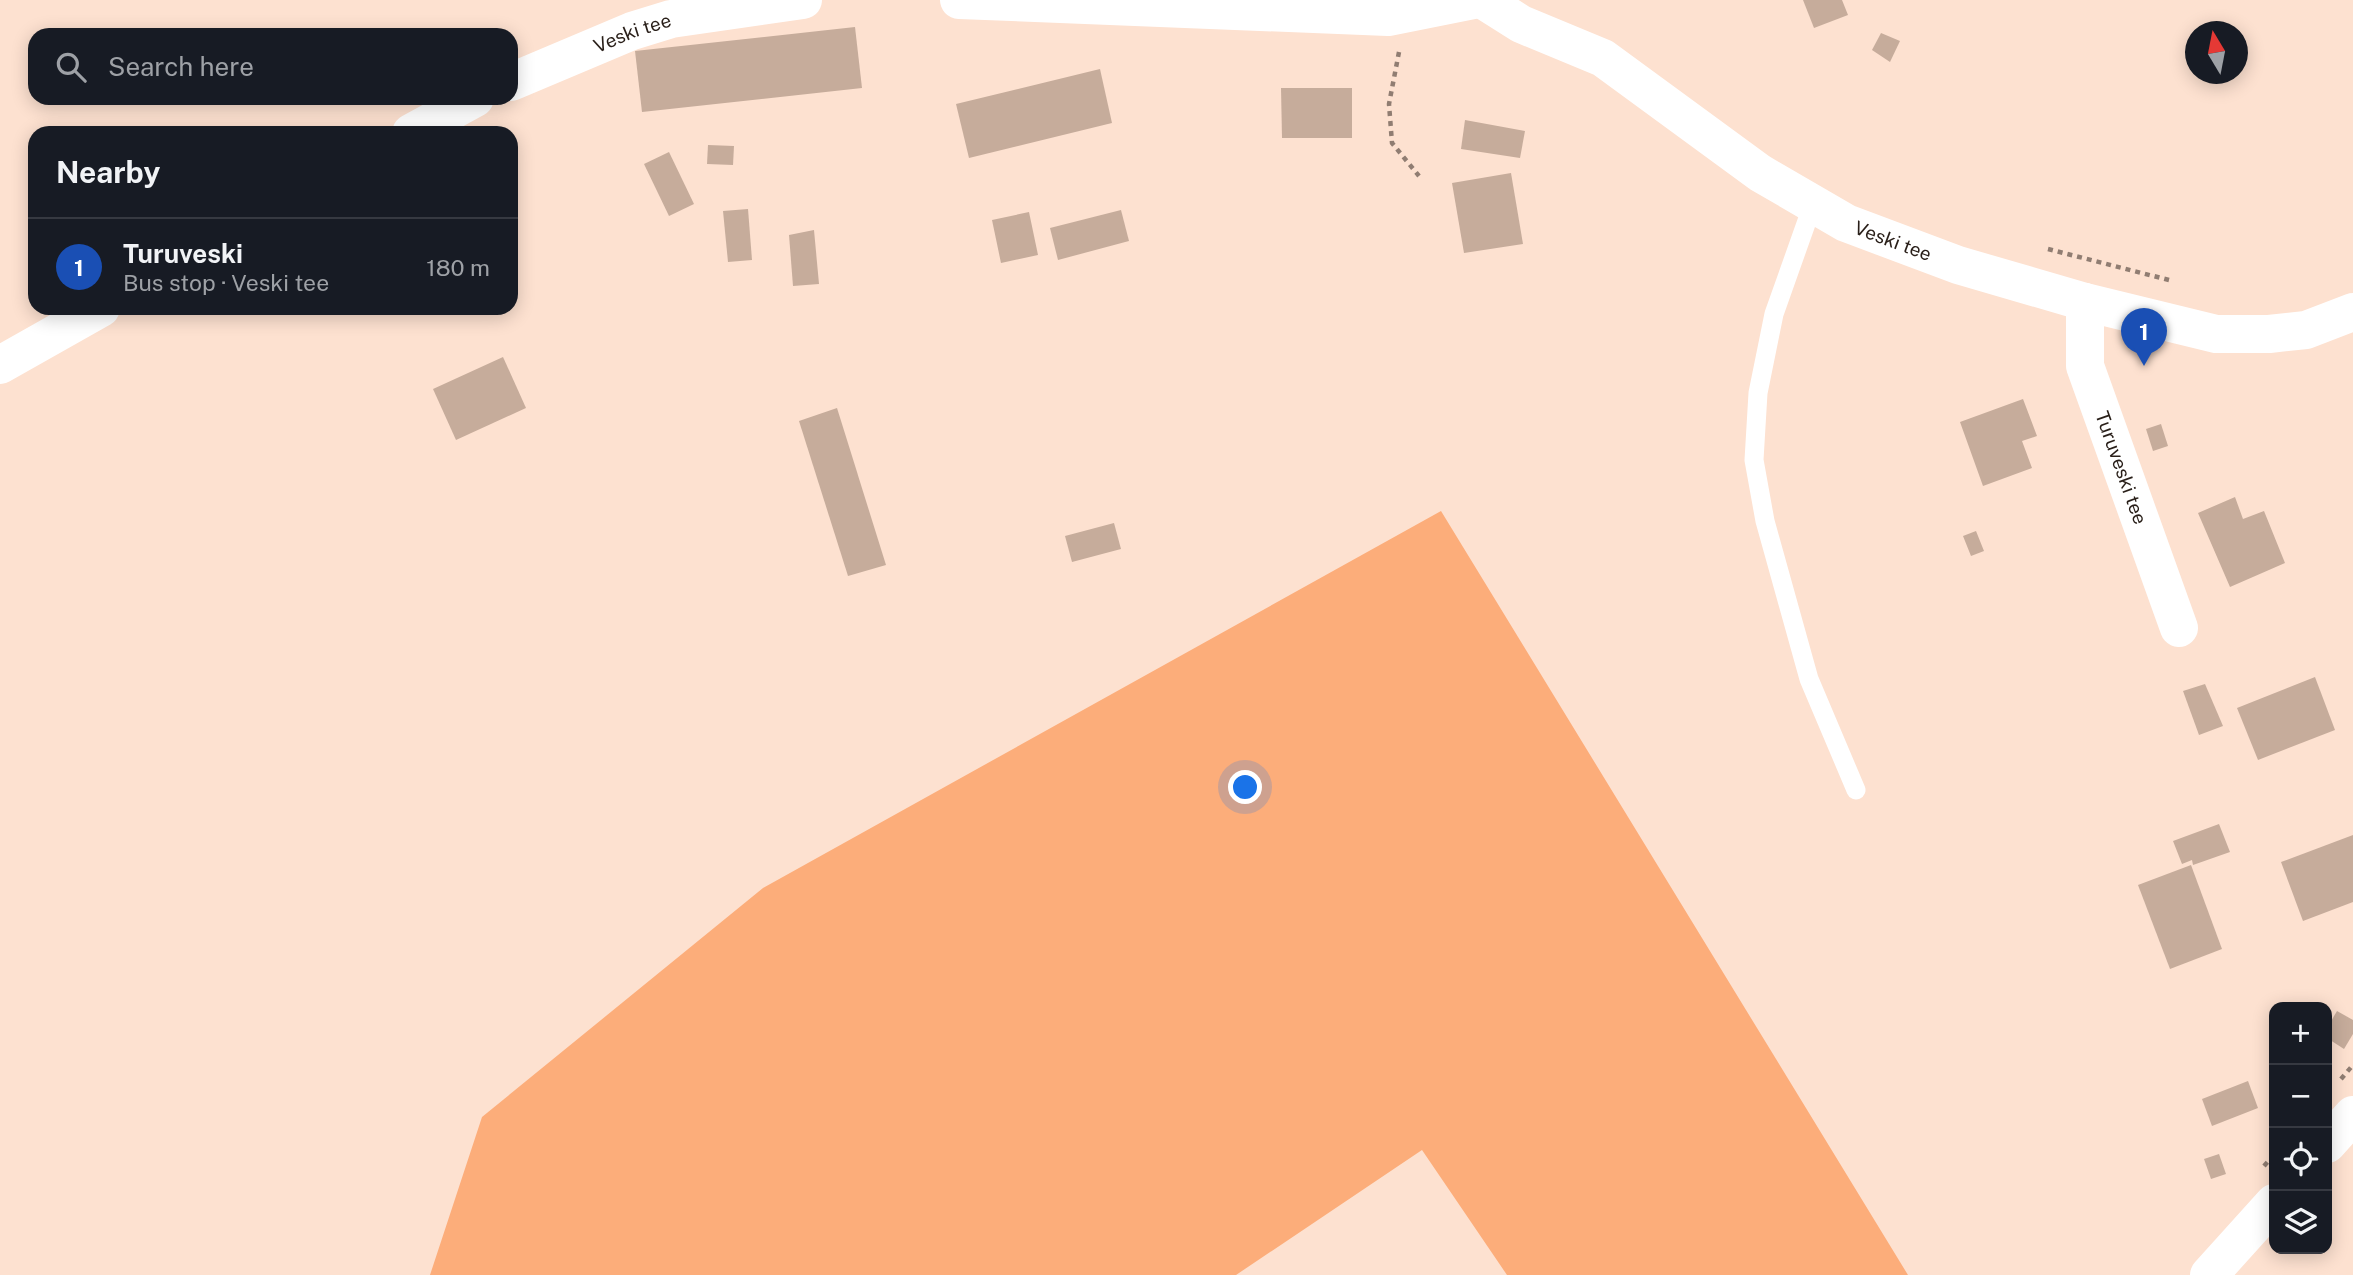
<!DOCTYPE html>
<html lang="en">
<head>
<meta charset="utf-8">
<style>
  :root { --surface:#171b24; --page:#20242c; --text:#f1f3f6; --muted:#9ea1a6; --line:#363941; --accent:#1a73e8 }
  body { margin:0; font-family:"Public Sans",sans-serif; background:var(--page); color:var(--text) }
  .controls { position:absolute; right:21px; bottom:21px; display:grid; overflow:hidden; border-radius:14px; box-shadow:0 4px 18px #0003 }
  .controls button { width:63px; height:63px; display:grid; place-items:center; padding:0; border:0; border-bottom:2px solid var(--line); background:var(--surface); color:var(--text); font:35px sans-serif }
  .compass { position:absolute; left:2185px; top:21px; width:63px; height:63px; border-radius:50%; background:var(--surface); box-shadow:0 4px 18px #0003; rotate:350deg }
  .you { position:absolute; left:1246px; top:788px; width:24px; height:24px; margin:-18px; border:5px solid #fff; border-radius:50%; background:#1a73e8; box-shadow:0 0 0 10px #1a73e833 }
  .badge { display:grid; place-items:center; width:46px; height:46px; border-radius:50%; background:var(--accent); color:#fff; font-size:23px; font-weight:700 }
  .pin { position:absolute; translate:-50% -58px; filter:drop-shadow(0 2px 4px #0008) }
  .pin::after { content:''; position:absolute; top:37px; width:24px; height:21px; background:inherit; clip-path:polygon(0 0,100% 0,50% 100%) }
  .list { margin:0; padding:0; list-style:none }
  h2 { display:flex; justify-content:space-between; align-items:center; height:91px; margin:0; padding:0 28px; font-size:30px }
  h2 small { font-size:23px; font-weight:400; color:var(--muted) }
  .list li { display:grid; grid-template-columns:46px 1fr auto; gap:21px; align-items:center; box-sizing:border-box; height:98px; padding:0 28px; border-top:2px solid var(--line) }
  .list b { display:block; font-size:26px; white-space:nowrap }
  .list p { margin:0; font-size:23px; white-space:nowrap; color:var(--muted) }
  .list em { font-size:23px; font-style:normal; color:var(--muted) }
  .icon { flex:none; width:38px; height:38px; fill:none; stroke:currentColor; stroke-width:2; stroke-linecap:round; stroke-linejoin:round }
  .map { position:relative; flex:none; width:2353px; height:1275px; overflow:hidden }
  .search { position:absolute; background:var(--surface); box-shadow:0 4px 18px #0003; left:28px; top:28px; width:490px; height:77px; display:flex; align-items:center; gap:18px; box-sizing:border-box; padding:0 24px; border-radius:21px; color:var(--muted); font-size:26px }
  .panel { position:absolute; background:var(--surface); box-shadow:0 4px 18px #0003; left:28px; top:126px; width:490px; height:189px; border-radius:21px }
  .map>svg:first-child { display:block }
  .green { fill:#fcad7a }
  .building { fill:#c6ac9b }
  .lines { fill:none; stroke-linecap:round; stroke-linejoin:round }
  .path { stroke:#907d72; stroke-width:4.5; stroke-dasharray:5 5; stroke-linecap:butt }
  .lane { stroke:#fff; stroke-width:19 }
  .street { stroke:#fff; stroke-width:38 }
  .labels { text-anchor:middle; stroke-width:5; stroke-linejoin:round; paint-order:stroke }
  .street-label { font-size:19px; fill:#291f19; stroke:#fff }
</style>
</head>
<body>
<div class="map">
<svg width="2353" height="1275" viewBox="0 0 2353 1275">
  <rect width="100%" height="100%" fill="#fde1d0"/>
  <path class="green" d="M1441 511 1908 1275H1507L1422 1150 1236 1275H430L482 1117 763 888Z"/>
  <g class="building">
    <path d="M1803 0H1842L1848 15 1814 28Z"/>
    <path d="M855 27 862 88 642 112 635 51Z"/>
    <path d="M1881 33 1900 41 1890 62 1872 50Z"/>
    <path d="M1100 69 1112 123 969 158 956 104Z"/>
    <path d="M1281 88H1352V138H1282Z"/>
    <path d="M1465 120 1525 131 1520 158 1461 149Z"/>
    <path d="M708 145 734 146 733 165 707 164Z"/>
    <path d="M669 152 694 204 669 216 644 164Z"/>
    <path d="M1511 173 1523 244 1464 253 1452 183Z"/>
    <path d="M748 209 752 260 728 262 723 211Z"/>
    <path d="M1121 210 1129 241 1058 260 1050 228Z"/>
    <path d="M1029 212 1038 255 1001 263 992 220Z"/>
    <path d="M814 230 819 284 793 286 789 235Z"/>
    <path d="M503 357 526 408 456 440 433 389Z"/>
    <path d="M2023 399 2037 436 2022 441 2032 468 1983 486 1960 422Z"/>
    <path d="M837 408 886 565 848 576 799 421Z"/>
    <path d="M2161 424 2168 446 2153 451 2146 429Z"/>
    <path d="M2235 497 2243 519 2264 511 2285 563 2230 587 2198 513Z"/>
    <path d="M1114 523 1121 549 1072 562 1065 536Z"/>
    <path d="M1976 531 1984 551 1971 556 1963 536Z"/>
    <path d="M2315 677 2335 730 2258 760 2237 708Z"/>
    <path d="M2205 684 2223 726 2199 735 2183 691Z"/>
    <path d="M2219 824 2230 852 2193 865 2192 860 2182 864 2173 841Z"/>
    <path d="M2353 835V902L2303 921 2281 862Z"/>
    <path d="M2191 865 2222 949 2170 969 2138 885Z"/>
    <path d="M2337 1011 2353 1020V1034L2344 1049 2327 1038V1028Z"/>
    <path d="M2248 1081 2258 1108 2212 1126 2202 1099Z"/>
    <path d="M2219 1154 2226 1174 2211 1179 2204 1159Z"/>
  </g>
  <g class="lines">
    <g class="path">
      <path d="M1399 52 1389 104 1392 143 1419 176"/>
      <path d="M2048 249 2169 280"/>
      <path d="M2341 1079 2353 1065"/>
      <path d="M2264 1166 2274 1155"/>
    </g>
    <path class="lane" d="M1813 204 1774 314 1758 393 1754 460 1765 521 1809 679 1856 790"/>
    <g class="street">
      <path d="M959 0 1388 17 1473 0"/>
      <path id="s1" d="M1483 0 1521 24 1603 58 1760 173 1846 223 1958 265 2085 302 2216 334H2269L2306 330 2353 312"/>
      <path id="s2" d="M511 82 632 31 671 19 803 0"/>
      <path d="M411 133 475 98"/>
      <path id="s3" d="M2085 302V366L2179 628"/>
      <path d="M0 365 101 308"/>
      <path d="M2327 1144 2353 1115"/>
      <path d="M2209 1275 2274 1203"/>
    </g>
  </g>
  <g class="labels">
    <g class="street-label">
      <text dy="7" stroke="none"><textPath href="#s2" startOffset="131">Veski tee</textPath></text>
      <text dy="7" stroke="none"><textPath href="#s1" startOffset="478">Veski tee</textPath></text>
      <text dy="7" stroke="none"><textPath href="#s3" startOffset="172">Turuveski tee</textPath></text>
    </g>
  </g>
</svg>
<div class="controls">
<button>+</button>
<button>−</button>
<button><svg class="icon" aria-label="locate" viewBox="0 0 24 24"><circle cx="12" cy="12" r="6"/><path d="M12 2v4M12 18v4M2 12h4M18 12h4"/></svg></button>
<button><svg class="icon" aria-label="layers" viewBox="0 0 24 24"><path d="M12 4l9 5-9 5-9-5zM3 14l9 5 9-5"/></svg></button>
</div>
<svg class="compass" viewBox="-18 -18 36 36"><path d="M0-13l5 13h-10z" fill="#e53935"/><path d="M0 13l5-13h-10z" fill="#9ea1a6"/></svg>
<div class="you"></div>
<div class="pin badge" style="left:2144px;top:366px;background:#1a4fb4">1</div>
<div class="search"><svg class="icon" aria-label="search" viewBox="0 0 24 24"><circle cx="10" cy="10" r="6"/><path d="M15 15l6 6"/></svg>Search here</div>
<section class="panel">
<h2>Nearby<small></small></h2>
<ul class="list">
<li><span class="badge" style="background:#1a4fb4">1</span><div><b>Turuveski</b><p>Bus stop · Veski tee</p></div><em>180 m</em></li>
</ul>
</section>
</div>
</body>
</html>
